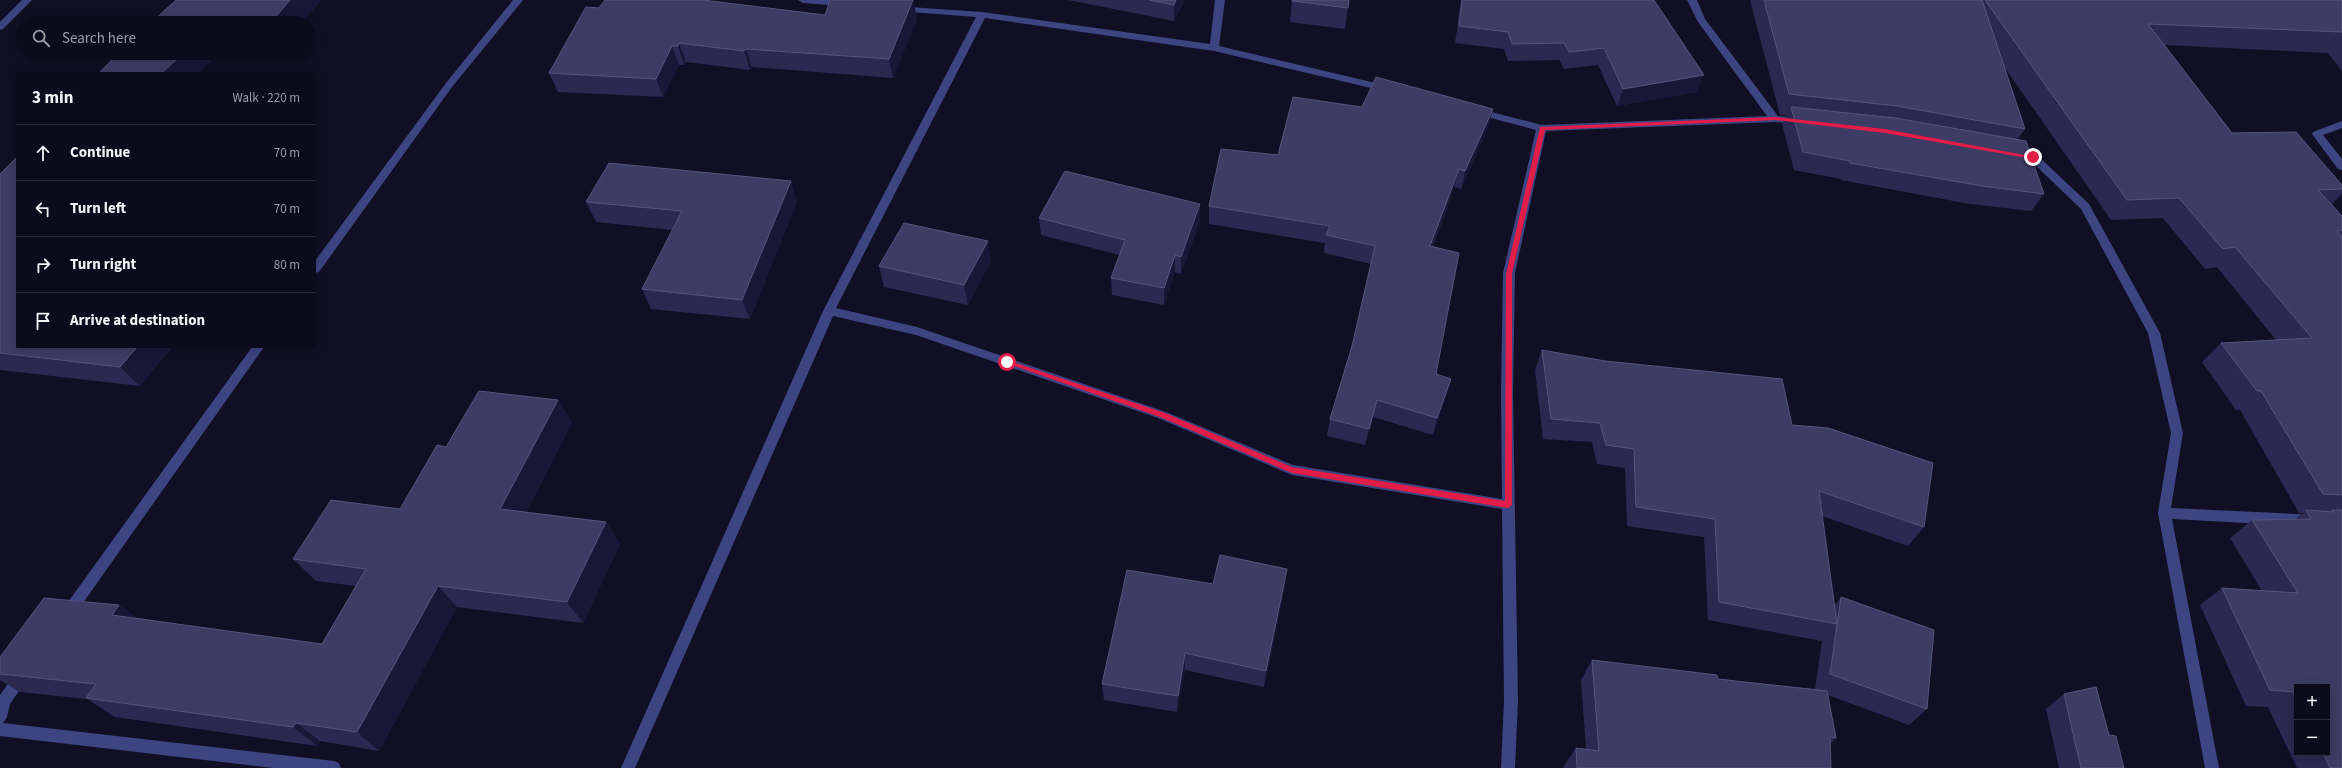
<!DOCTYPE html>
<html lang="en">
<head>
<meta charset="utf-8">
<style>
  :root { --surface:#0c0b1b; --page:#151424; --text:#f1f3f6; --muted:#9a9ba3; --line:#2c2b3a }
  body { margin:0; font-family:"Source Sans 3",sans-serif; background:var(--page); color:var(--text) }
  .controls { position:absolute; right:12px; bottom:12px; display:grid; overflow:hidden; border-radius:0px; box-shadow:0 2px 10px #0003 }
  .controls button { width:36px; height:36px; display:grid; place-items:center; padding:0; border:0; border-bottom:1px solid var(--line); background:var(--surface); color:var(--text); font:20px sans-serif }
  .stop { position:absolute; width:12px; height:12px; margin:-9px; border:3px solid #e11d48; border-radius:50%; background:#fff }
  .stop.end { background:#e11d48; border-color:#fff; box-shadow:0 1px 4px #0008 }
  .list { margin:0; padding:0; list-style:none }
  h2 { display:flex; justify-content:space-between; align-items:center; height:52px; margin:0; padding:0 16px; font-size:17px }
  h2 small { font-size:13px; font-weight:400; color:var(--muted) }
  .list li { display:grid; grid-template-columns:26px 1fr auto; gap:12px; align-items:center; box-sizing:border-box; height:56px; padding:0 16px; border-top:1px solid var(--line) }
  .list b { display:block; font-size:15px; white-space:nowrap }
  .list em { font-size:13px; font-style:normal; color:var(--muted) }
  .icon { flex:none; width:22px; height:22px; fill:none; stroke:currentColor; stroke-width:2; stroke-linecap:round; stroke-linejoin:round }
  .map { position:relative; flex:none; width:2342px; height:768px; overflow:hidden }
  .search { position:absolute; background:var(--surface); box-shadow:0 2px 10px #0003; left:16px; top:16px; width:300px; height:44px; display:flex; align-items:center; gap:10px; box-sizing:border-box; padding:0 14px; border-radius:22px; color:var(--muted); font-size:15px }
  .panel { position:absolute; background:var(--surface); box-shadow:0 2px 10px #0003; left:16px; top:72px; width:300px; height:276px; border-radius:0px }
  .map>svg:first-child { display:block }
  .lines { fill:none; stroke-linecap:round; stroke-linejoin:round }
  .minor { fill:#3c4482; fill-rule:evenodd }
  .wall { fill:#2b2952; fill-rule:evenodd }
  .shaded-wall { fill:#181738 }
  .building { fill:#3d3c64; stroke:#55547c }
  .route { fill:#e11d48 }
</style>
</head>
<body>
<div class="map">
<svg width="2342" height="768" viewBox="0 0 2342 768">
  <rect width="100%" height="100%" fill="#100f24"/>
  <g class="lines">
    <g class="minor">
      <path d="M22 0H32L3 29 0 30V22Z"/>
      <path d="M513 0H523L452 87 319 272 315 273V261L446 83Z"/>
      <path d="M798 0H841L849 3 844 6 803 3Z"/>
      <path d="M1215 0H1225L1219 46 1388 86 1393 89 1388 92 1214 51 985 18 836 308 917 327 1166 412 1293 465 1502 499 1501 393 1503 273 1536 130 1472 113V109L1476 108 1542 125 1767 116 1698 22 1687 0H1697L1705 19 1778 116 1801 118 1806 121 1801 124 1775 122 1546 131 1515 273 1513 393 1518 701 1515 768H1501L1504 701 1502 509 1292 475 1158 418 916 335 833 316 635 768H621L823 311 976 17 898 11 893 8 895 6 982 12 1210 44Z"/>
      <path d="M2342 121V128L2323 135 2342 159V170L2338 169 2312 134 2313 132Z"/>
      <path d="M2015 150 2037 155 2089 204 2160 333 2183 433 2171 508 2342 516V528L2172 519 2219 768H2205L2158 513 2171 433 2148 333 2081 209 2030 160 2011 156 2010 154 2011 152Z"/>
      <path d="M252 347H264L73 617 68 619 63 617 61 613 63 609Z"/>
      <path d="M23 668 28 670 30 675 10 704 7 717 3 723 334 761 339 763 341 768H273L0 736V695L18 670Z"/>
    </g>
  </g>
  <g class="wall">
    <path d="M176 0H321L301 23H151Z"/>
    <path d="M1068 0H1185L1174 21Z"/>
    <path d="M1292 0H1349L1345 29 1290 22Z"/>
    <path d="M1461 0H1654L1697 92 1617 106 1598 65 1564 69 1559 60 1508 61 1504 49 1455 43Z"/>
    <path d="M1750 0H2342V71L2328 53 2165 45 2232 133 2342 185V194L2332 204 2342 216V768H2297L2268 707 2246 706 2200 605 2222 588 2262 591 2230 538 2252 520H2294L2303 513H2299L2240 410H2236L2202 362 2221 343 2276 340 2217 267 2205 269 2163 218 2111 220 2003 65 2025 129 2017 140 2044 194 2031 211 1970 204 1841 180V179L1794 170 1782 124 1787 115H1780ZM2297 687 2327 753H2297Z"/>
    <path d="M599 8 825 15 917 19 893 78 752 67 750 70 686 62 684 65H679L663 97 558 92 549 73Z"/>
    <path d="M1362 107 1493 109 1488 127 1461 189 1454 187 1433 247 1436 374 1451 379 1446 396 1433 435 1373 417 1365 445 1327 436 1330 419 1352 346 1371 264 1324 253 1325 243 1209 224V206L1278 155Z"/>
    <path d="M0 174 17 347H172L140 386 0 370Z"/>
    <path d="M586 202H797L750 319 651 309 642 289 673 230 596 222Z"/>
    <path d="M1039 218 1200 221 1181 274 1175 272 1164 305 1112 295 1111 278 1120 255 1041 235Z"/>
    <path d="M991 261 968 305 884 287 879 266Z"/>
    <path d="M1542 350 1792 425 1924 527 1908 546 1822 516 1834 606 1841 597 1927 709 1909 725 1828 695 1836 738 1830 744 1831 768H1564V766L1576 748 1586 749 1581 680 1592 660 1718 679 1815 689 1822 641 1708 620 1704 537 1627 526 1625 468 1597 464 1592 442 1543 439 1535 370Z"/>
    <path d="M558 400 572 423 526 512 606 522 620 544 583 623 457 607 379 751 320 741 317 746 115 717 87 699 20 692 0 680V657L119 605 137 618 322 644 356 586 316 581 293 559 400 509 446 447Z"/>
    <path d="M1213 584 1285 587 1264 687 1185 670 1177 712 1104 700 1102 684Z"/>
    <path d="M2064 694 2109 735 2124 768H2059L2046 709Z"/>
  </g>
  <g class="shaded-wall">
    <path d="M290 0H321L301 23H274L272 21Z"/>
    <path d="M913 0 917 19 893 78 889 59Z"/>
    <path d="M1176 0H1185L1174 21V5Z"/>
    <path d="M221 17 225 23H215Z"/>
    <path d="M679 43 686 62 684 65 678 46Z"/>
    <path d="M672 46 679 65 663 97 656 79Z"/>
    <path d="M746 49 752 67 750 70 744 51Z"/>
    <path d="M183 53H219L199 73H162Z"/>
    <path d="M1704 75 1697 92 1617 106 1623 89Z"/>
    <path d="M1493 109 1488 127 1461 189 1465 171Z"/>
    <path d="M1459 169 1454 187 1426 264 1430 246Z"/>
    <path d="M791 181 797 202 750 319 742 300Z"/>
    <path d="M1200 204V221L1181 274V257Z"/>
    <path d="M988 241 991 261 968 305 964 285Z"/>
    <path d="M1175 255V272L1164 305V288Z"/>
    <path d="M137 347H172L140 386 120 367Z"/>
    <path d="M1451 379 1446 396 1433 435 1437 418Z"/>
    <path d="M558 400 572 423 516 531 500 509Z"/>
    <path d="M1377 400 1373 417 1365 445 1369 429Z"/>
    <path d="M606 522 620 544 583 623 567 602Z"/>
    <path d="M1287 569 1285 587 1264 687 1266 671Z"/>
    <path d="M438 586 457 607 379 751 357 732Z"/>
    <path d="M119 605 146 625 112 615Z"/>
    <path d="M1185 653V670L1177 712 1178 696Z"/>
    <path d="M296 723 320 741 317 746 293 727Z"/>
  </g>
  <g class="building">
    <path d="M176 0H290L272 21 221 17 215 23H151Z"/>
    <path d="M605 0H703L825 15 830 0H913L889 59 746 49 744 51 679 43 678 46H672L656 79 549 73 586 7 599 8Z"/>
    <path d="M1149 0H1176L1174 5Z"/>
    <path d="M1292 0H1349L1348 8 1292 1Z"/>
    <path d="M1462 0H1654L1704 75 1623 89 1604 48 1569 52 1564 43 1512 44 1508 32 1459 26Z"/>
    <path d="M1764 0H1982L2025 129 1897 106 1789 94Z"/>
    <path d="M1985 0H2342V32L2148 24 2232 133 2296 132 2342 185V189L2318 190 2342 216V230L2337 231 2342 236V495L2323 494 2261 391H2257L2221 343 2312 338 2235 247 2223 249 2179 198 2127 200Z"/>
    <path d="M119 53H183L162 73H99Z"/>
    <path d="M1376 77 1493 109 1465 171 1459 169 1430 246 1459 253 1436 374 1451 379 1437 418 1377 400 1369 429 1330 419 1352 346 1375 246 1326 235 1330 226 1209 206 1221 149 1278 155 1293 97 1362 107Z"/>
    <path d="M1791 107 1895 118 2026 141 2044 194 1982 186 1850 163V161L1803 152Z"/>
    <path d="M17 157V347H137L120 367 0 353V174Z"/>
    <path d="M609 163 791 181 742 300 642 289 682 211 586 202Z"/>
    <path d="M1065 171 1200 204 1181 257 1175 255 1164 288 1111 278 1125 240 1039 218Z"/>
    <path d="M904 223 988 241 964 285 879 266Z"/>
    <path d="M1542 350 1605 361 1782 379 1792 425 1828 428 1933 463 1924 527 1819 491 1837 624 1719 602 1715 519 1636 507 1634 449 1606 445 1600 423 1551 419Z"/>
    <path d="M479 391 558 400 500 509 606 522 567 602 438 586 357 732 296 723 293 727 86 698 96 684 0 674V657L44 598 119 605 112 615 322 644 366 569 293 559 331 500 400 509 437 445 446 447Z"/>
    <path d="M2306 510 2333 512 2332 510H2342V768H2330L2323 753H2327V687H2297V700L2293 692 2270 690 2222 588 2298 593 2252 520 2311 519Z"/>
    <path d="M1220 555 1287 569 1266 671 1185 653 1178 696 1102 684 1127 570 1213 584Z"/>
    <path d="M1841 597 1934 630 1927 709 1830 674Z"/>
    <path d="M1592 660 1717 675 1718 679 1827 691 1836 738 1830 737 1831 768H1577L1576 748 1599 751Z"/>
    <path d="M2096 687 2109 735 2116 736 2124 768H2081L2064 694Z"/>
  </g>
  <path class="route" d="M1775 117 1885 129 2036 157 2033 159 1885 133 1775 120 1545 130 1512 274V505L1508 508 1292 473 1160 417 1003 362 1007 360 1165 413 1292 467 1505 501 1506 274 1540 127Z"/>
</svg>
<div class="controls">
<button>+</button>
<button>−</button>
</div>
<div class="stop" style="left:1007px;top:362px"></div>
<div class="stop end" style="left:2033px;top:157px"></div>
<div class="search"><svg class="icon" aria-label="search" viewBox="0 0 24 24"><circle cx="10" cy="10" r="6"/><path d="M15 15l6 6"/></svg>Search here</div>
<section class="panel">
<h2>3 min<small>Walk · 220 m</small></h2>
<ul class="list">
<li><svg class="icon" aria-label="ahead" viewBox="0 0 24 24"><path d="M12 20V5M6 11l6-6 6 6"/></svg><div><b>Continue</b></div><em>70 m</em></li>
<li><svg class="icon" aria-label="left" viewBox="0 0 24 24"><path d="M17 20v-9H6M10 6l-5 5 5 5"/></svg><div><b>Turn left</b></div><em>70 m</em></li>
<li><svg class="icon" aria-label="right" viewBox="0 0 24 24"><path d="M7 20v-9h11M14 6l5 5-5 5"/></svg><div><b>Turn right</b></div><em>80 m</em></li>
<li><svg class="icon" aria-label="arrive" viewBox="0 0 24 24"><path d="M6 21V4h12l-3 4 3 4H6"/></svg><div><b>Arrive at destination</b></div></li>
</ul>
</section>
</div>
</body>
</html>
